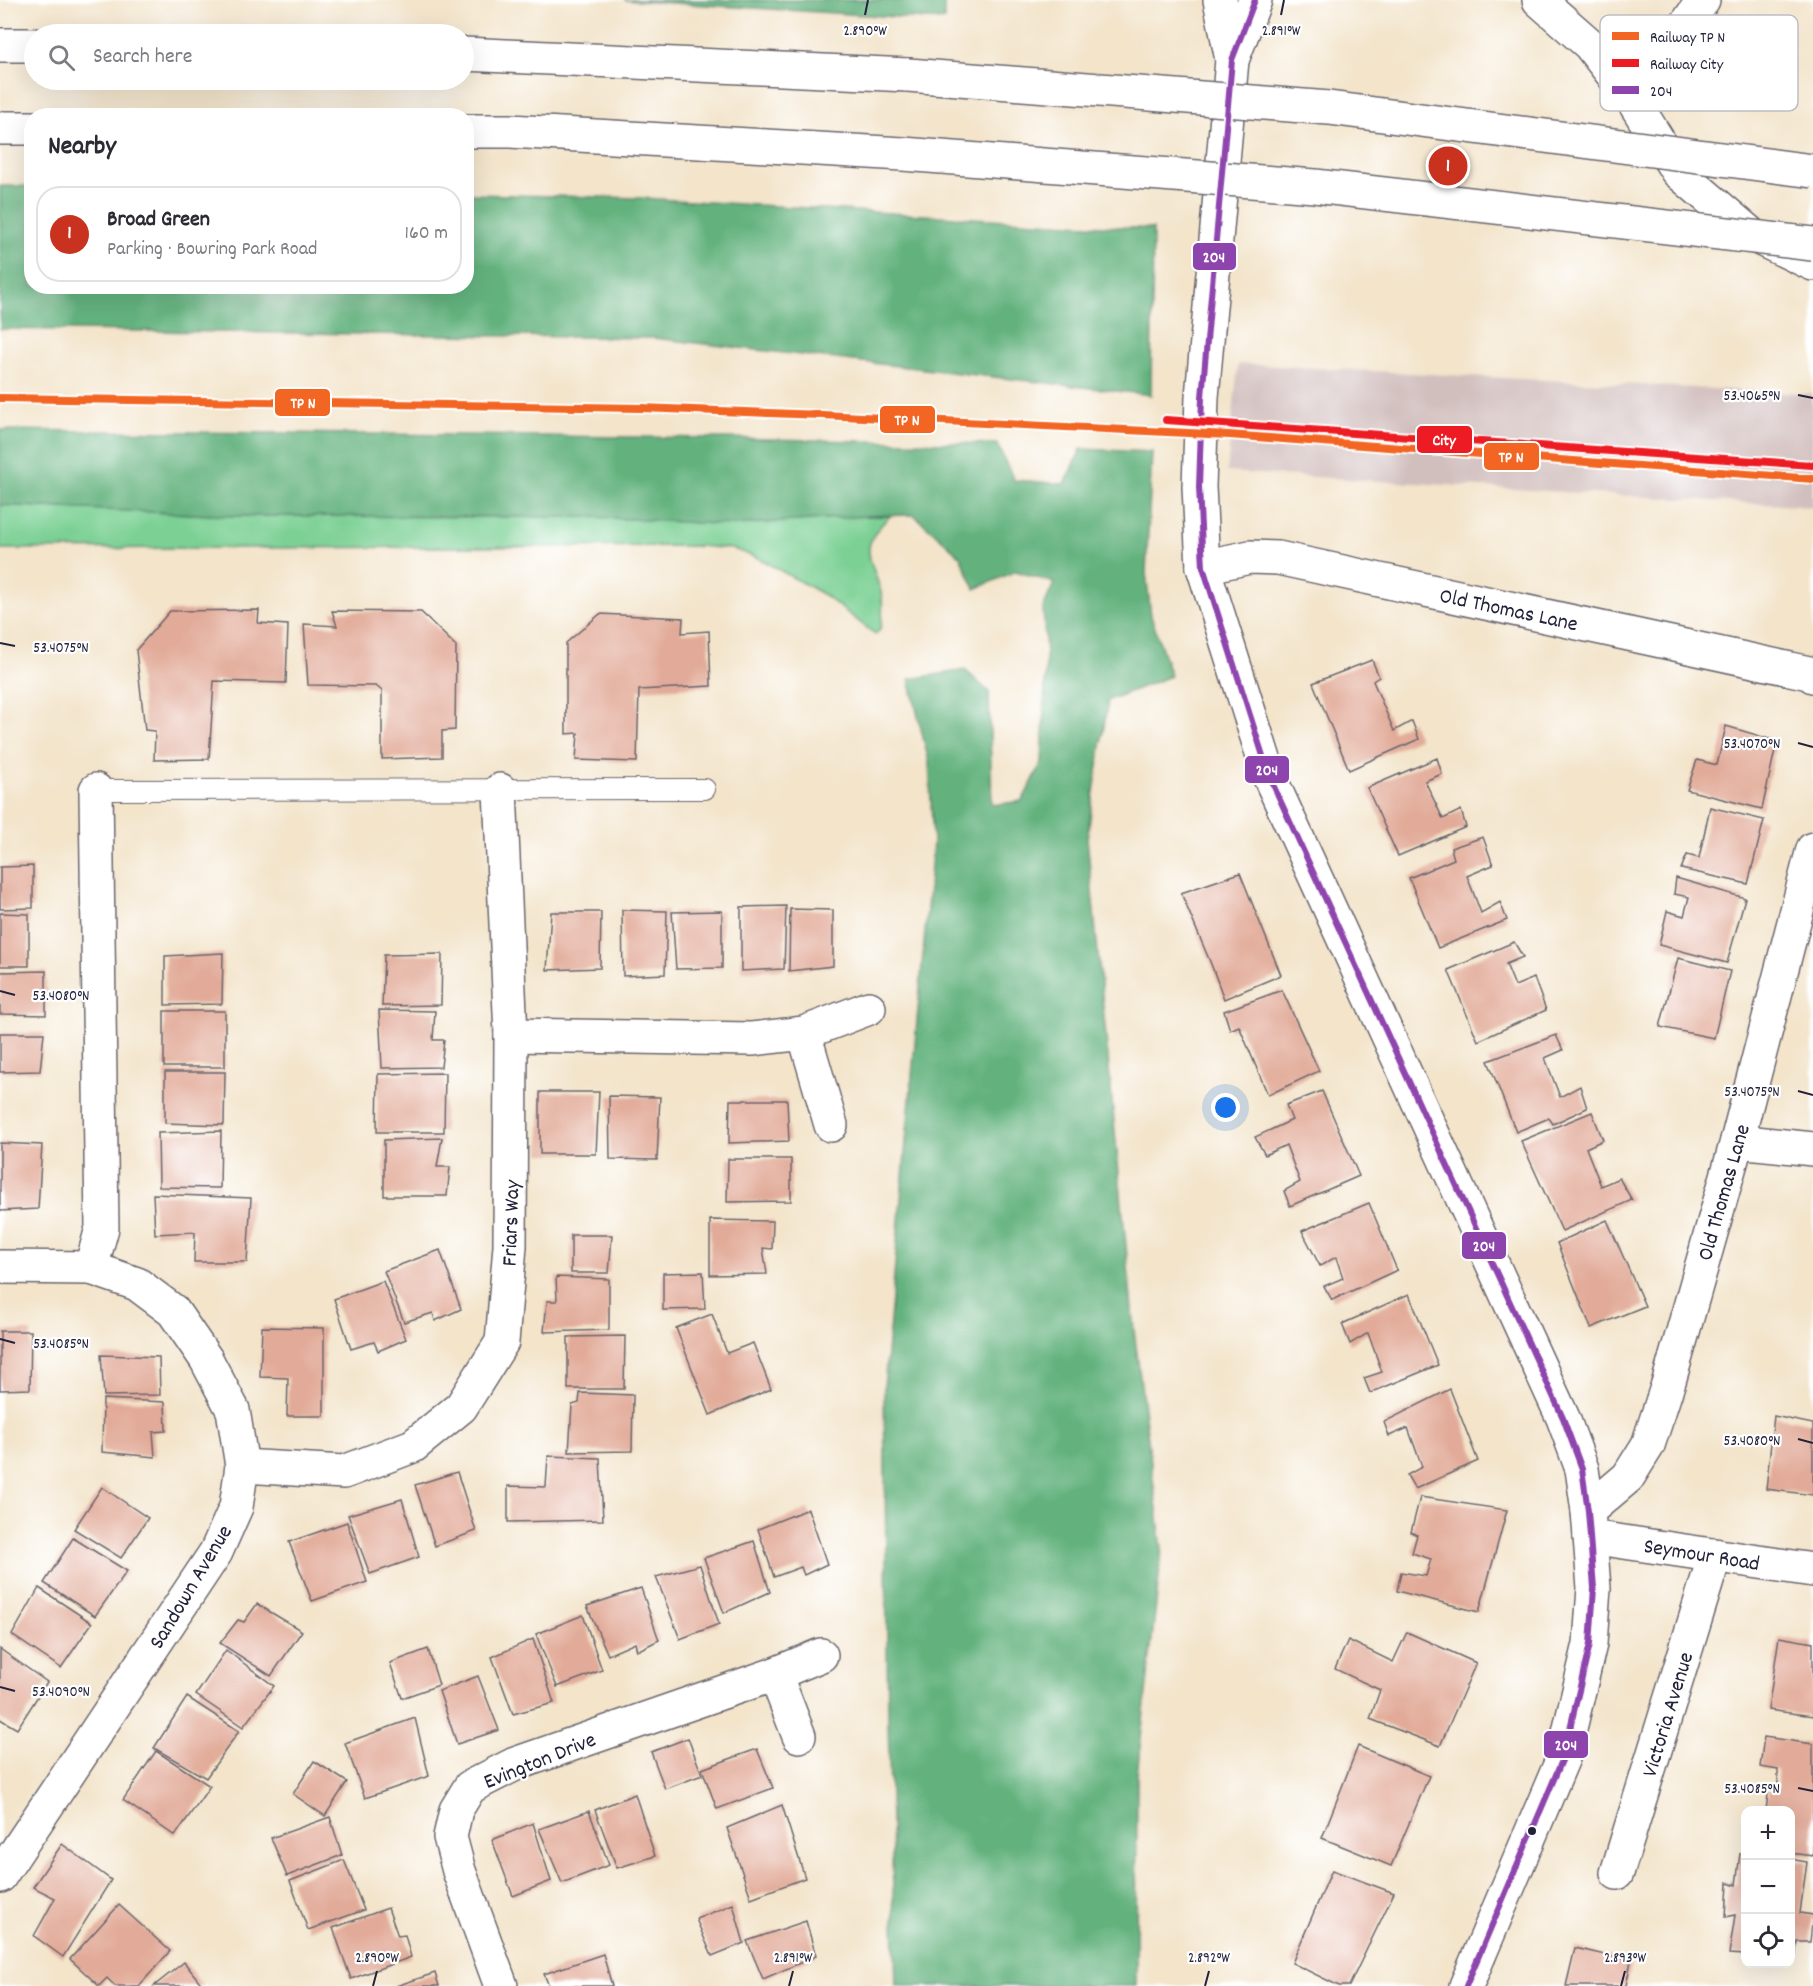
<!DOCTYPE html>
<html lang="en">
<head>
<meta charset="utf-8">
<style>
  :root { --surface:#fff; --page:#f2f2f3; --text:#2b2b33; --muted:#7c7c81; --line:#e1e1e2; --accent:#c8321e }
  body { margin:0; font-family:Dekko,sans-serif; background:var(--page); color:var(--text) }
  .controls { position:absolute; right:18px; bottom:18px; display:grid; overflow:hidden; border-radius:12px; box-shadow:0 6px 24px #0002 }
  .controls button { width:54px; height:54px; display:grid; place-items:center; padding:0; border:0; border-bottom:2px solid var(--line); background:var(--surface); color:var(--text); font:30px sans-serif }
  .you { position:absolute; left:1226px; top:1108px; width:21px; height:21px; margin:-15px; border:4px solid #fff; border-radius:50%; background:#1a73e8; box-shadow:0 0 0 9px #1a73e833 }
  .badge { display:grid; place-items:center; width:39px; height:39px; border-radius:50%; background:var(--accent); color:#fff; font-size:20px; font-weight:700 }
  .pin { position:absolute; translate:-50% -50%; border:3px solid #fff; box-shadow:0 2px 6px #0006 }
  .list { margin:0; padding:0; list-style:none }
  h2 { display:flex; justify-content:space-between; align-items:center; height:78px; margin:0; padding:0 24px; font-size:26px }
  h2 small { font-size:20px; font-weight:400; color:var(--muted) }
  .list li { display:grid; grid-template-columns:39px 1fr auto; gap:18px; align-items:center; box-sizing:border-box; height:96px; margin:0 12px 12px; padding:0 12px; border:2px solid var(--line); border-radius:24px }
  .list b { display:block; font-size:22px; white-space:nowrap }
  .list p { margin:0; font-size:20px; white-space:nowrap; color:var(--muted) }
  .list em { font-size:20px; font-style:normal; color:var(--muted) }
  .icon { flex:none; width:33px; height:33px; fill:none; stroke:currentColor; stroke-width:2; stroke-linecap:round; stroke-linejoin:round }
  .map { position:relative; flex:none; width:1813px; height:1986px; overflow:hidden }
  .search { position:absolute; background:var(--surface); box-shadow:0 6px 24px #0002; left:24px; top:24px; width:450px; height:66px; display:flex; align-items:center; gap:15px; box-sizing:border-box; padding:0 21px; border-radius:33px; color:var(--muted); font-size:22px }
  .panel { position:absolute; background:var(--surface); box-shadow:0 6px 24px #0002; left:24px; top:108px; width:450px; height:186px; border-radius:24px }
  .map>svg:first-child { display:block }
  .industrial { fill:#d1bfbe }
  .green { fill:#7bd094; stroke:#4e7968; stroke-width:1.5 }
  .forest { fill:#64b27e; stroke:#436a5c; stroke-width:1.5 }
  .building { fill:#e2ab99 }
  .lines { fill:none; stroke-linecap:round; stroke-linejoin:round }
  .lane-casing { stroke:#6b666d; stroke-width:22 }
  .street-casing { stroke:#6b666d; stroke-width:36 }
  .secondary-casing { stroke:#6b666d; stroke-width:36 }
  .primary-casing { stroke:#6b666d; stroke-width:36 }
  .highway-casing { stroke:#6b666d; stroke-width:36 }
  .lane { stroke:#fff; stroke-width:20 }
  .street { stroke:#fff; stroke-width:33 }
  .secondary { stroke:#fff; stroke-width:33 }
  .primary { stroke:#fff; stroke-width:33 }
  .highway { stroke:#fff; stroke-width:33 }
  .highway-bridge-casing { stroke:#6b666d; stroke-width:36; stroke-linecap:butt }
  .highway-bridge { stroke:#fff; stroke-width:33 }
  .bus-1-casing { stroke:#fff; stroke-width:10 }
  .bus-1 { stroke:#8e44ad; stroke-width:6 }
  .rail-1-casing { stroke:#fff; stroke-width:12 }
  .rail-2-casing { stroke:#fff; stroke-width:12 }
  .rail-1 { stroke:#f26522; stroke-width:8 }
  .rail-2 { stroke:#ed1c24; stroke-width:8 }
  .ticks { fill:none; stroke:#22223b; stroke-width:2 }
  .bus-dot { fill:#22223b; stroke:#fff; stroke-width:2 }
  .labels { text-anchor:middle; stroke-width:4.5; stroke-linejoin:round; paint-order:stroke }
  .street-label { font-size:22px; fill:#22223b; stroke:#fff }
  .key { fill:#fff; stroke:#bdbdc4; stroke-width:1.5 }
  .key-label { font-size:16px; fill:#22223b }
  .ticks-label { font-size:15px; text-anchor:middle; fill:#22223b; stroke:#fff; stroke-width:4.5; stroke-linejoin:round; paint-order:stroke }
  .line-badge { stroke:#fff; stroke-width:2 }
  .badge-label { font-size:16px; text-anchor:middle; font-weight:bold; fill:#fff }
</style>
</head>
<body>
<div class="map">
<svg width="1813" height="1986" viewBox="0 0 1813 1986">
  <rect width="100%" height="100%" fill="#fff"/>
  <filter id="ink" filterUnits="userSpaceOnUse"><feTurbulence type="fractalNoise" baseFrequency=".0167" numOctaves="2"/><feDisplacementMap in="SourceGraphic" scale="12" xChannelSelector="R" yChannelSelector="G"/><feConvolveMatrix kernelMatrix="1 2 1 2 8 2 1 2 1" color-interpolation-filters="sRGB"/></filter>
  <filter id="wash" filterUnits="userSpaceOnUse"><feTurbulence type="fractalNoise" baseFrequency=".008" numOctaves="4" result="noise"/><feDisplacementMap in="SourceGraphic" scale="24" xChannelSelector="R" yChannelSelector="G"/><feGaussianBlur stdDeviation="1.35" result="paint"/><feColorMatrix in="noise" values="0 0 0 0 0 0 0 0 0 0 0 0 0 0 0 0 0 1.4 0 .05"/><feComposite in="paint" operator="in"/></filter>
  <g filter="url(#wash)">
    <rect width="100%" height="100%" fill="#f3e4ca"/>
    <path class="industrial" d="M1238 364 1813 394V507L1227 472Z"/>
    <path class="green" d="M0 505 235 516 595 517 735 525 867 516H890C857 548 870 554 881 592 884 603 882 618 880 630L875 634 824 595 758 558 733 549 699 546 0 549Z"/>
    <g class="forest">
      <path d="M624 0H944V20Z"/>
      <path d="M0 186H31L32 286H466L467 194 642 198 1153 229 1151 395 653 338 0 329Z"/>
      <path d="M0 430 725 438 997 444 1014 480 1065 484 1081 449 1152 452 1146 573 1151 616 1171 676 1108 700 1087 838 1134 1330 1162 1549 1137 1775 1136 1986H896L888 1725 884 1387 933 843 929 762 909 679 965 670 989 692 992 805 1022 801 1042 763 1046 656 1043 608 1054 583 1016 571 975 589 960 556 914 515 867 516 735 525 595 517 235 516 0 505Z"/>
    </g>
    <g id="blocks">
      <g class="building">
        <path d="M259 610 258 623 288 625 286 683 214 681 209 759 154 760 155 731 145 730 136 650 170 611Z"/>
        <path d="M332 611 421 612 456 646 455 730 442 731V757L382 759V691L376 686 308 685 304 624 337 626Z"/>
        <path d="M600 614 683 618 682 633 709 631 711 686 639 690 637 762 576 760 578 733 566 734V643Z"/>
        <path d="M1372 660 1379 677 1373 681 1394 731 1412 721 1419 739 1349 770 1313 683Z"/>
        <path d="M1726 726 1777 741 1762 809 1687 790 1697 760 1717 765Z"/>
        <path d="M1437 758 1442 774 1425 781 1443 819 1461 810 1466 827 1398 856 1367 788Z"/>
        <path d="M1710 807 1764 820 1748 884 1681 869 1687 855 1699 858Z"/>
        <path d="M1483 837 1493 865 1467 876 1481 913 1500 902 1507 920 1438 948 1409 878 1454 859 1451 848Z"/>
        <path d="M33 866V908L0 909V867Z"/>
        <path d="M1240 873 1281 975 1224 999 1211 964 1181 893Z"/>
        <path d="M1676 878 1745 898 1727 963 1659 945 1667 911 1684 916 1689 897 1674 894Z"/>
        <path d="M786 906 784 969 741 971V907Z"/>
        <path d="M790 909 833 910V966L789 971Z"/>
        <path d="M622 910 667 911 665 974 623 976Z"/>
        <path d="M722 911V968L676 969 672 912Z"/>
        <path d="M551 912H601L600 968 547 970Z"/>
        <path d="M0 913 29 914V966H0Z"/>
        <path d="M1514 942 1523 957 1506 964 1515 986 1534 978 1546 1010 1478 1041 1448 970Z"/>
        <path d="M223 953 222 1004 165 1005V956Z"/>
        <path d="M442 954 441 1005 382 1006 384 955Z"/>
        <path d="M1678 958 1730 971 1714 1038 1660 1027Z"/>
        <path d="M46 971V1015L0 1014V972Z"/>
        <path d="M1282 990 1319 1071 1268 1095 1239 1026 1230 1030 1224 1011Z"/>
        <path d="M379 1010 435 1011 433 1040H444L441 1067 382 1068Z"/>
        <rect x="164" y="1011" width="61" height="56"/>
        <path d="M0 1033H44L40 1071 0 1072Z"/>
        <path d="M1556 1035 1563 1050 1545 1058 1560 1097 1580 1086 1587 1108 1553 1124 1549 1118 1516 1132 1488 1061Z"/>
        <path d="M165 1072H225L224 1125 165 1123Z"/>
        <path d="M445 1073 444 1132H377L378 1074Z"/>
        <path d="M1322 1091 1359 1176 1290 1206 1284 1191 1300 1182 1286 1145 1265 1155 1255 1137 1292 1120 1286 1105Z"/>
        <path d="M540 1092H599L596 1154H540Z"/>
        <path d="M609 1096 660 1097 657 1160 610 1159Z"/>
        <path d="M730 1100H787L789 1141 729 1143Z"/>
        <path d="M1592 1112 1603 1140 1586 1148 1601 1186 1619 1178 1632 1200 1562 1231 1521 1141Z"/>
        <path d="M221 1131 220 1188 159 1187 158 1133Z"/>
        <path d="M442 1138 437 1167H450L447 1196H384V1140Z"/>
        <path d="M0 1143 42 1145 38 1209 0 1211Z"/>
        <path d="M728 1159H791V1201L727 1202Z"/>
        <path d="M153 1194 251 1198 247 1262H194L195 1232 155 1234Z"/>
        <path d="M1369 1203 1397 1270 1332 1300 1324 1286 1343 1278 1336 1257 1320 1266 1302 1231Z"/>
        <path d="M710 1220 773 1221 772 1249 763 1248 767 1274 710 1275Z"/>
        <path d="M1607 1220 1645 1306 1591 1328 1557 1243Z"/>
        <path d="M571 1235H612L609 1273H571Z"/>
        <path d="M440 1250 461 1309 435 1321 433 1313 404 1322 384 1271Z"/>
        <path d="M703 1272 705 1309 663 1310V1273Z"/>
        <path d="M556 1277 609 1279V1330L544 1332 547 1301H557Z"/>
        <path d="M383 1281 406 1339 378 1351 374 1342 351 1349 334 1299Z"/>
        <path d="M1409 1294 1438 1365 1370 1393 1364 1378 1382 1372 1368 1333 1350 1344 1342 1324Z"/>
        <path d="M712 1314 727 1353 753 1343 771 1389 710 1415 676 1328Z"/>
        <path d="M262 1327 324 1328V1416H287L288 1378 260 1377Z"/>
        <path d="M0 1331H31L30 1389 0 1390Z"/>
        <path d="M625 1336 624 1389H568V1337Z"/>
        <path d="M101 1355 159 1357 160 1395 104 1396Z"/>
        <path d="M1450 1389 1478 1461 1415 1489 1407 1475 1422 1467 1408 1428 1389 1436 1384 1422Z"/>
        <path d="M580 1393 633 1395 632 1451 569 1452 572 1405 579 1403Z"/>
        <path d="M103 1399 165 1402 166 1431 153 1432 155 1457 102 1452Z"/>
        <path d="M1774 1416 1813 1424V1495L1766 1489Z"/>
        <path d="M548 1456 600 1458 603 1520 508 1522V1486L546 1487Z"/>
        <path d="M457 1472 476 1531 435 1546 415 1485Z"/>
        <path d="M102 1487 148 1518 121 1558 74 1529Z"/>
        <path d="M1420 1497 1507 1510 1479 1612 1397 1591 1401 1572 1426 1576 1431 1559 1412 1553 1417 1535 1411 1532Z"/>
        <path d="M402 1499 419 1557 370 1574 348 1515Z"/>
        <path d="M808 1509 827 1564 804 1575 801 1567 774 1577 758 1529Z"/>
        <path d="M347 1522 367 1582 312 1601 289 1542Z"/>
        <path d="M73 1538 127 1571 95 1616 44 1583Z"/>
        <path d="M754 1541 770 1592 724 1613 704 1558Z"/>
        <path d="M700 1565 719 1624 680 1639 656 1577Z"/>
        <path d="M39 1588 92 1623 61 1668 12 1635Z"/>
        <path d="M641 1588 659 1640 637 1651 635 1643 608 1655 587 1606Z"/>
        <path d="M257 1604 302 1631 271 1676 220 1643 238 1620 244 1622Z"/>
        <path d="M583 1615 602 1670 557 1687 536 1634Z"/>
        <path d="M1407 1632 1476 1663 1440 1746 1370 1719 1380 1690 1335 1669 1348 1640 1393 1662Z"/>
        <path d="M1779 1637 1813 1643V1716L1768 1710Z"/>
        <path d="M533 1639 554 1703 513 1714 492 1657Z"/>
        <path d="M0 1649 47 1682 17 1729 0 1719Z"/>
        <path d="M428 1649 439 1685 402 1698 390 1663Z"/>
        <path d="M226 1650 274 1686 243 1727 196 1695Z"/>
        <path d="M478 1676 499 1730 457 1744 439 1691Z"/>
        <path d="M187 1697 239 1731 206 1778 154 1748Z"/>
        <path d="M415 1718 429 1776 365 1798 345 1743Z"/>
        <path d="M1764 1737 1813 1744V1856L1790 1853V1810H1766L1769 1787H1778V1770L1760 1767Z"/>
        <path d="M688 1738 702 1775 665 1789 651 1752Z"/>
        <path d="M1358 1746 1429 1776 1391 1866 1322 1838Z"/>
        <path d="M757 1749 773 1788 717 1809 702 1769Z"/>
        <path d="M156 1751 210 1786 175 1836 123 1800Z"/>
        <path d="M314 1761 347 1782 325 1816 293 1794Z"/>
        <path d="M635 1794 655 1856 617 1868 595 1810Z"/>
        <path d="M782 1805 805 1878 751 1898 727 1828Z"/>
        <path d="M589 1811 609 1865 562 1883 539 1829Z"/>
        <path d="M330 1817 342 1855 287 1876 271 1838Z"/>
        <path d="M533 1823 551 1881 513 1896 492 1840Z"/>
        <path d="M62 1844 111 1880 63 1957 34 1936 55 1898 33 1887Z"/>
        <path d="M1740 1853 1746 1854V1955L1729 1954 1735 1915 1726 1917 1728 1882 1736 1885Z"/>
        <path d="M1790 1859 1807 1862 1800 1913 1813 1915 1810 1942H1797L1795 1961 1790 1960Z"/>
        <path d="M344 1860 364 1910 308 1930 290 1881Z"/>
        <path d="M1332 1870 1394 1893 1349 1986H1339L1292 1963Z"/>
        <path d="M733 1904 744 1943 712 1956 696 1919Z"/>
        <path d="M119 1905 170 1951 139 1986H115L107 1978 99 1986 70 1959Z"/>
        <path d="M388 1908 398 1936 405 1935 411 1957 351 1979 333 1928Z"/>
        <path d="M806 1921 816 1956 763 1979 747 1941Z"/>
        <path d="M1575 1948 1631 1961 1626 1986H1566Z"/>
        <path d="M603 1954 612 1986H549L544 1974Z"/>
        <path d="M184 1962 203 1986H154Z"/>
        <path d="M435 1973 439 1986H396Z"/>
      </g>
    </g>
  </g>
  <g filter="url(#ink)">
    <use href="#blocks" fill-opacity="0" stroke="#6b666d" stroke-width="1.5"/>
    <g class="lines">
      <g class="lane-casing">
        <path id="lane" d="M96 790 705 789"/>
      </g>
      <g class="street-casing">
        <g id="street">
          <path d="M1634 102 1703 0"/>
          <path d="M1203 567 1250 557 1278 558 1809 673 1813 676"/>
          <path d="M804 1033 831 1125"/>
          <path d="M511 1035 752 1039 804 1033 869 1008"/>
          <path d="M1737 1141 1813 1149"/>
          <path d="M0 1267 91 1268 137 1284 173 1311 206 1359 233 1410 242 1466 236 1507 216 1552 0 1876"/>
          <path d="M91 1268 102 1228 96 790"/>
          <path d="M242 1466 344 1472 413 1446 461 1407 502 1342 510 1246 511 1035 500 790"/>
          <path d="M1588 1511 1628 1477 1648 1445 1669 1381 1737 1141 1813 849"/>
          <path d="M1590 1537 1813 1570"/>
          <path d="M775 1674 799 1736"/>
          <path d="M1617 1873 1715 1555"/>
          <path d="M501 1986 459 1871 450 1837 456 1810 470 1787 515 1764 775 1674 821 1655"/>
        </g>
      </g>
      <g class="secondary-casing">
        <g id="secondary">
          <path d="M1220 0 1232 60"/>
          <path d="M1255 0 1232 60 1202 397 1199 487 1203 567 1270 778 1563 1418 1582 1469 1588 1511 1594 1588 1590 1644 1563 1758 1466 1986"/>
        </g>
      </g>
      <g class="primary-casing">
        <path id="primary" d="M1539 0 1589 44 1634 102 1677 171 1752 235 1813 264"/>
      </g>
      <g class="highway-casing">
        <g id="highway">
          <path d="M0 45H34"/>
          <path d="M464 54 908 75"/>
          <path d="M0 128H32"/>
          <path d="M466 131H510L903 154"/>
        </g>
      </g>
      <use href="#lane" class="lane"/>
      <use href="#street" class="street"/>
      <use href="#secondary" class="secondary"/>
      <use href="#primary" class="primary"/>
      <use href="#highway" class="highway"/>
      <g class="highway-bridge-casing">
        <g id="highway-bridge">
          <path d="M908 75 1329 108 1813 171"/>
          <path d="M903 154 1315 186 1813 244"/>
        </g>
      </g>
      <use href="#highway-bridge" class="highway-bridge"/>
      <g class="bus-1-casing">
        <path id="bus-1" d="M1255 0 1232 60 1202 397 1199 487 1203 567 1270 778 1563 1418 1582 1469 1588 1511 1594 1588 1590 1644 1563 1758 1466 1986"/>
      </g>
      <use href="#bus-1" class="bus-1"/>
      <g class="rail-1-casing">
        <path id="rail-1" d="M0 398 641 408 822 415 1229 435 1813 479"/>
      </g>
      <g class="rail-2-casing">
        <path id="rail-2" d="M1166 420 1812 465"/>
      </g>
      <use href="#rail-1" class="rail-1"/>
      <use href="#rail-2" class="rail-2"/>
    </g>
  </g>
  <path class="ticks" d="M865 15 868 0M1281 15 1284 0M1798 395 1813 398M0 643 15 646M1798 743 1813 747M0 991 15 995M1798 1091 1813 1095M0 1339 15 1343M1798 1439 1813 1443M0 1687 15 1691M1798 1788 1813 1791M373 1986 377 1971M789 1986 793 1971M1205 1986 1209 1971M1621 1986 1625 1971"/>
  <circle class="bus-dot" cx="1532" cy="1831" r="5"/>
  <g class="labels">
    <g class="street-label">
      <text transform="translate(1509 608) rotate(12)" y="8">Old Thomas Lane</text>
      <text transform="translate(1722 1192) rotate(-74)" y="8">Old Thomas Lane</text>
      <text transform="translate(509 1223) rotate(-88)" y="8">Friars Way</text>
      <text transform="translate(1702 1553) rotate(9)" y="8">Seymour Road</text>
      <text transform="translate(189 1586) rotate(-59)" y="8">Sandown Avenue</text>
      <text transform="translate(1666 1714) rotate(-73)" y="8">Victoria Avenue</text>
      <text transform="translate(539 1759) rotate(-22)" y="8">Evington Drive</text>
    </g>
  </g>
  <rect x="1600" y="15" width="198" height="96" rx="9" class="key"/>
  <rect x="1612" y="32" width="27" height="8" fill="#f26522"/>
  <rect x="1612" y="59" width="27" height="8" fill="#ed1c24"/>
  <rect x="1612" y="86" width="27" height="8" fill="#8e44ad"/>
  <g class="key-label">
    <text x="1650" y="42">Railway TP N</text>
    <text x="1650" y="69">Railway City</text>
    <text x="1650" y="96">204</text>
  </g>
  <g class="ticks-label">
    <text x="865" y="35">2.890°W</text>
    <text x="1281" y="35">2.891°W</text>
    <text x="1752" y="400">53.4065°N</text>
    <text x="61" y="652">53.4075°N</text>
    <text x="1752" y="748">53.4070°N</text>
    <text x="61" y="1000">53.4080°N</text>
    <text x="1752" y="1096">53.4075°N</text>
    <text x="61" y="1348">53.4085°N</text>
    <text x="1752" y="1445">53.4080°N</text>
    <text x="61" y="1696">53.4090°N</text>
    <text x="1752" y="1793">53.4085°N</text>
    <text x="377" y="1962">2.890°W</text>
    <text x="793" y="1962">2.891°W</text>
    <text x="1209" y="1962">2.892°W</text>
    <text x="1625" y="1962">2.893°W</text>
  </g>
  <g class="line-badge">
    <rect x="1192" y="242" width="45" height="29" rx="6" fill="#8e44ad"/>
    <rect x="274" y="388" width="57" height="29" rx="6" fill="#f26522"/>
    <rect x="879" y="405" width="57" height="29" rx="6" fill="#f26522"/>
    <rect x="1416" y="425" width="57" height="29" rx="6" fill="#ed1c24"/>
    <rect x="1483" y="442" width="57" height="29" rx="6" fill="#f26522"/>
    <rect x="1244" y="755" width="46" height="29" rx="6" fill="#8e44ad"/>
    <rect x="1461" y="1231" width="46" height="29" rx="6" fill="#8e44ad"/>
    <rect x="1543" y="1730" width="46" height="29" rx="6" fill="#8e44ad"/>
  </g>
  <g class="badge-label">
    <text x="1214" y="262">204</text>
    <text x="303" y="408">TP N</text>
    <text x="907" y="425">TP N</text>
    <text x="1444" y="445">City</text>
    <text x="1511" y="462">TP N</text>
    <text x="1267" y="775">204</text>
    <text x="1484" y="1251">204</text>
    <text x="1566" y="1750">204</text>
  </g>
</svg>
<div class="controls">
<button>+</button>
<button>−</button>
<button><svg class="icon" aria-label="locate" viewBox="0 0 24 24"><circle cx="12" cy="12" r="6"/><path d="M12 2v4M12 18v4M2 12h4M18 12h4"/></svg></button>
</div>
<div class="you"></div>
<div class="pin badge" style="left:1448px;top:166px">1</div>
<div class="search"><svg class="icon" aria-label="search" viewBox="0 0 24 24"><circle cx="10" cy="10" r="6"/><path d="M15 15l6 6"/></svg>Search here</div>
<section class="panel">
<h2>Nearby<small></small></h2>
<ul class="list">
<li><span class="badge">1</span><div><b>Broad Green</b><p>Parking · Bowring Park Road</p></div><em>160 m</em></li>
</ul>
</section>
</div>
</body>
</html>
